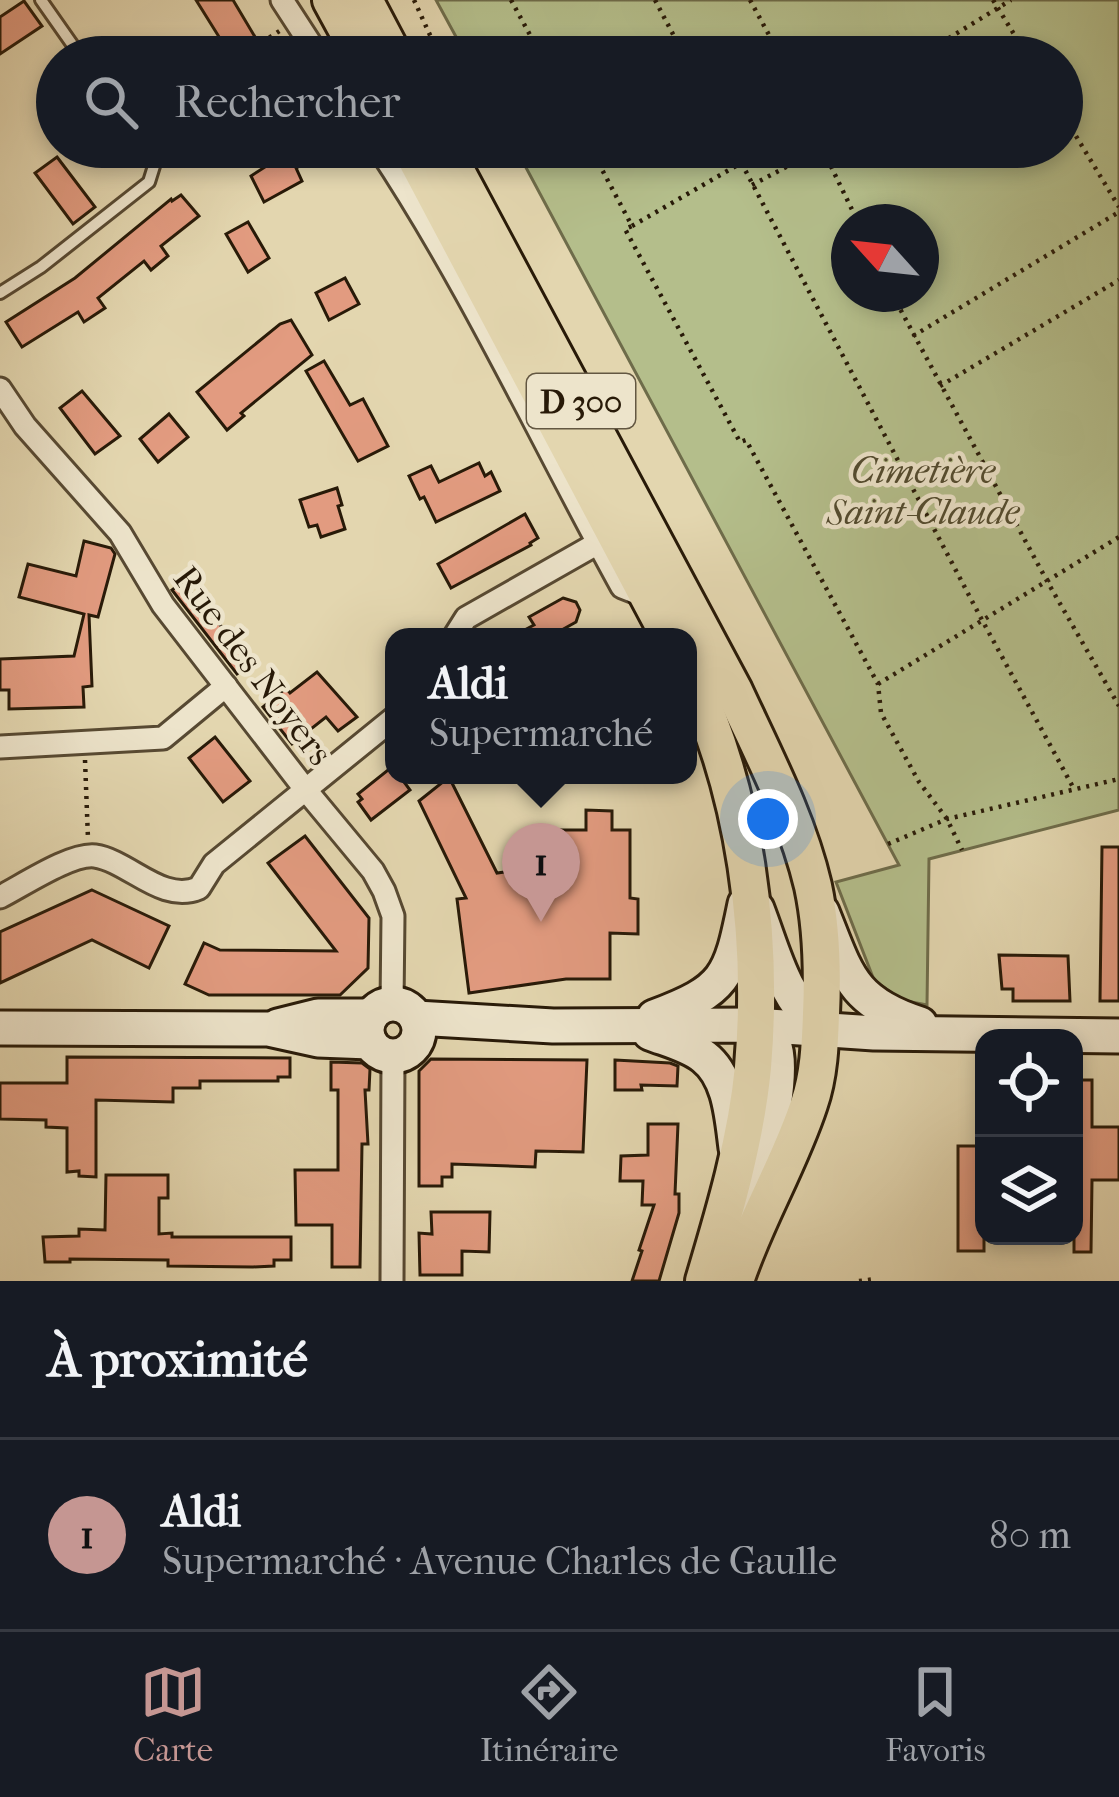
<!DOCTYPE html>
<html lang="fr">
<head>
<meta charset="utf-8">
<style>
  :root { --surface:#171b24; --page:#242831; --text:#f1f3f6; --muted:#9ea1a6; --line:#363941; --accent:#c59692 }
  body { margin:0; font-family:"IM FELL French Canon",serif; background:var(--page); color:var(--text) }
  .controls { position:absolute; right:36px; bottom:36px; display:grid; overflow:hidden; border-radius:24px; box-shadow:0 6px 18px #0003 }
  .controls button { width:108px; height:108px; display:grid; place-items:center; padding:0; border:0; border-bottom:3px solid var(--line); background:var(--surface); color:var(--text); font:60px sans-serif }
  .compass { position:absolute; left:831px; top:204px; width:108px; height:108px; border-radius:50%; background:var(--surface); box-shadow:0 6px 18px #0003; rotate:297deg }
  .you { position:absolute; left:768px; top:819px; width:42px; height:42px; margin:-30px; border:9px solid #fff; border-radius:50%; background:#1a73e8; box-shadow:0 0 0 18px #1a73e833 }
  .badge { display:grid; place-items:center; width:78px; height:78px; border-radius:50%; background:var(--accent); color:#111; font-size:39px; font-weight:700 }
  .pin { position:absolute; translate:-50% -99px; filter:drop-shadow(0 3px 6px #0008) }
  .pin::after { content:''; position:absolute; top:63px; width:42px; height:36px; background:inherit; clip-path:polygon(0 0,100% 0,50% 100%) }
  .popup { position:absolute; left:385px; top:628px; width:312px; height:156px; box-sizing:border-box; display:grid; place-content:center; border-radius:24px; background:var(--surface); filter:drop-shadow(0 3px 9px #0005); font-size:39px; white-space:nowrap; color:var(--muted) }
  .popup b { font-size:45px; color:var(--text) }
  .popup::after { content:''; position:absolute; left:50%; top:100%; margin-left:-24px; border:24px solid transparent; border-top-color:var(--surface) }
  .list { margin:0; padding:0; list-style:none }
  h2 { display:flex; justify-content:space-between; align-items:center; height:156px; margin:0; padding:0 48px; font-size:51px }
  h2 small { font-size:39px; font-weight:400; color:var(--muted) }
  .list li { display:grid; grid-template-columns:78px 1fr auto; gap:36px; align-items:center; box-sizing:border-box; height:192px; padding:0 48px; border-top:3px solid var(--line) }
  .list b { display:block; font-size:45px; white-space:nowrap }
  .list p { margin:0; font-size:39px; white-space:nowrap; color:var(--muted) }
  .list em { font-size:39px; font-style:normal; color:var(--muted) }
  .icon { flex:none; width:66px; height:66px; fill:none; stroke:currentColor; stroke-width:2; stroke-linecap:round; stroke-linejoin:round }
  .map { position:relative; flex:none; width:1119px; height:1281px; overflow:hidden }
  .search { position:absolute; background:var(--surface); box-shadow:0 6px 18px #0003; left:36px; right:36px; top:36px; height:132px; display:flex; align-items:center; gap:30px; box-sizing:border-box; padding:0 42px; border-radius:66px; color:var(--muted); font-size:45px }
  .sheet { height:348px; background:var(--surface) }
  nav { display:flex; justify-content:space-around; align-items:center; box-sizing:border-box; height:168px; border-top:3px solid var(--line); background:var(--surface); font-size:33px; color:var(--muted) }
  nav a { display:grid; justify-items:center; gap:6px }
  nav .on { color:var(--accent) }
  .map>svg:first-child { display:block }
  .green { fill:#b4be8b; stroke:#6e6c4a; stroke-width:3; fill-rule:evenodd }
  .building { fill:#e29b80; stroke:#281a08; stroke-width:3 }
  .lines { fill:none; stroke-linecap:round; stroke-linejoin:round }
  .service-casing { stroke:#574932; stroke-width:16 }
  .minor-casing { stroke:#574932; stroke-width:27 }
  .secondary-casing { stroke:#281a08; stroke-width:39 }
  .primary-casing { stroke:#281a08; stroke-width:42 }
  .path { stroke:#281a08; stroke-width:4.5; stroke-dasharray:3 6; stroke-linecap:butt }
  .service { stroke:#ede4cb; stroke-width:10 }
  .minor { stroke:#ede4cb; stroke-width:21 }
  .secondary { stroke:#ede4cb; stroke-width:33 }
  .primary { stroke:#e3d6af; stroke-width:36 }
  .labels { text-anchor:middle; stroke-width:9; stroke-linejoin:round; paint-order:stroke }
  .shield { fill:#ede4cb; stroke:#635742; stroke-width:3 }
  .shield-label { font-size:33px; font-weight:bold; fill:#281a08 }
  .park-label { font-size:36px; font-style:italic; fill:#524b2f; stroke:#ede4cb }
  .street-label { font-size:36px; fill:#281a08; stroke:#ede4cb }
</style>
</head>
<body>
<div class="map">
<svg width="1119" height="1281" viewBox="0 0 1119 1281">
  <rect width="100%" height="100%" fill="#e3d6af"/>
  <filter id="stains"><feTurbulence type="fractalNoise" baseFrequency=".00167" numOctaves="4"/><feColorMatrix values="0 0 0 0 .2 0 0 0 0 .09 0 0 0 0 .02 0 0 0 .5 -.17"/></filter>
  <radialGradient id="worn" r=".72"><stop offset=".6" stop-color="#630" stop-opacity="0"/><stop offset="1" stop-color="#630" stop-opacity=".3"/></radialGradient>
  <path class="green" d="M436 0H1119V810L929 859 927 1005 901 1000 874 980 836 882 899 865 515 147H1062V57H467ZM849 222H921V294H849Z"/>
  <g class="building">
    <path d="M196 0H233L267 57H219L212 46 221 40Z"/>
    <path d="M24 1 42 26 0 54V17Z"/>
    <path d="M293 149 302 165 296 168 302 181 264 202 251 176Z"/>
    <path d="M57 157 95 207 73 224 35 173Z"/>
    <path d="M181 195 199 216 161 246 168 256 151 270 144 261 98 298 105 308 84 322 78 312 22 347 6 322 75 278 171 199 172 201Z"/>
    <path d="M248 222 269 258 248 272 226 234Z"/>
    <path d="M345 278 359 304 329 320 316 293Z"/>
    <path d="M291 320 312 355 241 413 244 416 227 430 197 392 280 324Z"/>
    <path d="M324 361 350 405 363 399 388 446 358 461 306 371Z"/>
    <path d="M82 391 120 436 95 454 60 408Z"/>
    <path d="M169 414 188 437 158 462 140 439Z"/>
    <path d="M479 463 485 476 491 472 500 491 436 522 424 497 420 499 409 476 431 466 439 482Z"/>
    <path d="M337 488 342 505 338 506 345 529 321 537 317 525 309 527 300 500Z"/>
    <path d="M525 514 538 538 530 543 531 545 451 588 438 564Z"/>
    <path d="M84 541 111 548 115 554 98 617 89 615 92 686 83 687 84 707 9 709V690H0V659L74 656 84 614 19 597 28 564 76 576Z"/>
    <path d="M182 582 253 662 237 674 172 590Z"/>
    <path d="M563 598 576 602 580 610 576 622 549 637H511L534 625 529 617Z"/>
    <path d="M317 672 357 717 338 731 326 717 292 744 263 707 286 688 290 693Z"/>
    <path d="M215 737 250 781 223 802 189 758Z"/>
    <path d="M393 766 394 775H399L410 790 371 820 358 802 362 799 358 794Z"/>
    <path d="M449 777 497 873 557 865 552 830H586V810L612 811V830H630V898L638 899V934L610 933V979H566L469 993 457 899 466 898 419 801Z"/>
    <path d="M305 836 369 918 368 968 340 995H209L185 984 204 943 220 950 336 951 268 863Z"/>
    <path d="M1102 847H1119V1001H1100Z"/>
    <path d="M92 890 169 926 149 968 92 940 0 983V932Z"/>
    <path d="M999 955 1068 956 1070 1001H1013V989H1002Z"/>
    <path d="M67 1057 290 1058V1077H278V1081H200V1088H173V1102L96 1100V1177L79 1176V1171L67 1172V1128L46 1127V1120L0 1119V1083H67Z"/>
    <path d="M431 1059 587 1060 583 1152 536 1151 535 1167 452 1164V1177H442V1186H419V1071Z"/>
    <path d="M615 1060 670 1063 678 1066 677 1086 641 1085 642 1090H615Z"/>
    <path d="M331 1062 362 1063 370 1069 369 1090H365L368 1144H362L360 1267H332V1225H296L295 1170H338V1090H331Z"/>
    <path d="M1074 1080H1092V1127H1119V1180H1092L1091 1252H1074Z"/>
    <path d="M648 1124H678L675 1194H679V1213L659 1281H632L642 1251 639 1250 654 1205H642L643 1181H620L621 1156 648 1155Z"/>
    <rect x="958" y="1146" width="26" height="105"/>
    <path d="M106 1175H168V1198H159V1234L172 1233V1237H291V1260H274V1266L253 1267 168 1266V1260L70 1259V1262H45L43 1237 79 1236V1229L105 1230Z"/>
    <path d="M431 1212H490L489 1252 462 1251V1275H420L419 1233 432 1234Z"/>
  </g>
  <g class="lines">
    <g class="service-casing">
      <g id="service">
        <path d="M41 0 81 57"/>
        <path d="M0 293 41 267 149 182 154 166 147 147"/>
      </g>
    </g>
    <g class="minor-casing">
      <g id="minor">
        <path d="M282 0 319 57"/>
        <path d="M378 147C471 287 541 440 622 587L650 598"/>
        <path d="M0 389 25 426 120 533 163 605 305 789 373 871 384 891 393 916 392 1004"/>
        <path d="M454 637 466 618 598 543"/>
        <path d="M0 747 163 738 226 686"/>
        <path d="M0 897C22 886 71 853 95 856 129 861 162 904 199 888L214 864 394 718"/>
        <path d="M392 1281 393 1056"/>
      </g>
    </g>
    <g class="secondary-casing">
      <g id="secondary">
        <path d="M757 909C775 956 782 994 820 1029"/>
        <path d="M822 912C847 974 851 1002 920 1024"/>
        <circle cx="393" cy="1030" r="26"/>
        <path d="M654 1017C726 990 730 978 745 904"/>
        <path d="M416 1018 553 1026 754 1025 874 1033 1119 1036"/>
        <path d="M278 1026 318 1016H371"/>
        <path d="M0 1028 268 1029 318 1040 370 1042"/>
        <path d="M650 1033C668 1040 689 1045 704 1057 730 1077 732 1118 736 1148"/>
        <path d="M750 1221C757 1184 788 1075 774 1044 770 1035 762 1030 754 1025"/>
      </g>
    </g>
    <g class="primary-casing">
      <g id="primary">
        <path d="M331 0 362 57"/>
        <path d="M364 0 394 57"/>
        <path d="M410 147 670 637"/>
        <path d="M443 147 734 691C763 754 797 818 813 886 822 928 823 971 821 1014 820 1044 819 1075 809 1104 789 1165 755 1220 735 1281"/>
        <path d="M688 673C746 791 764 937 753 1067 746 1140 725 1211 704 1281"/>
      </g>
    </g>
    <g class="path">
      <path d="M414 0 440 57"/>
      <path d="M511 0 542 57"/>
      <path d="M655 0 685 57"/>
      <path d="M750 0 781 57"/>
      <path d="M993 0 1028 57"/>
      <path d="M239 57 281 30"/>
      <path d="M918 57 1011 0"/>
      <path d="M1062 113 1119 207"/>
      <path d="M480 147 490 169"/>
      <path d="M590 147 632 226 625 229 740 442 746 440 878 684 881 713 919 782 947 819 962 850"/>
      <path d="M733 147 982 620 1074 789"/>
      <path d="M823 150 858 222"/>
      <path d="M752 185 824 147"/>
      <path d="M632 226 741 163"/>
      <path d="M892 294 1047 581 1119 706"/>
      <path d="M913 336 1119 212"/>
      <path d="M940 386 1119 280"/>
      <path d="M878 684 1119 537"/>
      <path d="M85 760 88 839"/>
      <path d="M888 844 947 819 1119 779"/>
      <path d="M859 1281 875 1279"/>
    </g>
    <use href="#service" class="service"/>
    <use href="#minor" class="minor"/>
    <use href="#secondary" class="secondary"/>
    <use href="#primary" class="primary"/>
  </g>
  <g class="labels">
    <rect class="shield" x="527" y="374" width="108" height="54" rx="9"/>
    <g class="shield-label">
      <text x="581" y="413">D 300</text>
    </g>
    <g class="park-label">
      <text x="923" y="483">Cimetière<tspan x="923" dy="41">Saint-Claude</tspan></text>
    </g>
    <g class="street-label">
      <text transform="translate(254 665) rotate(53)" y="13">Rue des Noyers</text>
    </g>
  </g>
  <rect width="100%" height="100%" filter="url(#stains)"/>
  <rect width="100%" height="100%" fill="url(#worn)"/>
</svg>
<div class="controls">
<button><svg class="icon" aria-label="locate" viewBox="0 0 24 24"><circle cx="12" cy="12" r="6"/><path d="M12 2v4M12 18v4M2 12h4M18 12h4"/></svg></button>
<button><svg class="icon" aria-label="layers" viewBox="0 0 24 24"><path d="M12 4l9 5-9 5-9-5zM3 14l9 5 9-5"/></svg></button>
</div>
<svg class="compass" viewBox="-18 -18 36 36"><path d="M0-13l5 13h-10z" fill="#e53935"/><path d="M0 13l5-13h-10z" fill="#9ea1a6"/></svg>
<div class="you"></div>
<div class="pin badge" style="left:541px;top:922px">1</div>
<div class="popup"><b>Aldi</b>Supermarché</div>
<div class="search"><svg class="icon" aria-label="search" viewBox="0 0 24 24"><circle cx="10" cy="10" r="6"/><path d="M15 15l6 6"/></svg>Rechercher</div>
</div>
<section class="sheet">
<h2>À proximité<small></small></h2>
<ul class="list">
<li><span class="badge">1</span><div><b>Aldi</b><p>Supermarché · Avenue Charles de Gaulle</p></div><em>80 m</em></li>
</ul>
</section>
<nav>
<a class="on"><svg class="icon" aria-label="map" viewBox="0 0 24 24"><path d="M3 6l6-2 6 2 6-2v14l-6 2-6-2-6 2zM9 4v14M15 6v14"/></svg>Carte</a>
<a><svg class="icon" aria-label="directions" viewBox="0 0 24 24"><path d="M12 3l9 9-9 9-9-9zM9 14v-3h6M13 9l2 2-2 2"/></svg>Itinéraire</a>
<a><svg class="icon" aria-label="saved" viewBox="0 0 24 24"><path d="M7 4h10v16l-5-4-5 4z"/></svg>Favoris</a>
</nav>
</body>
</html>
